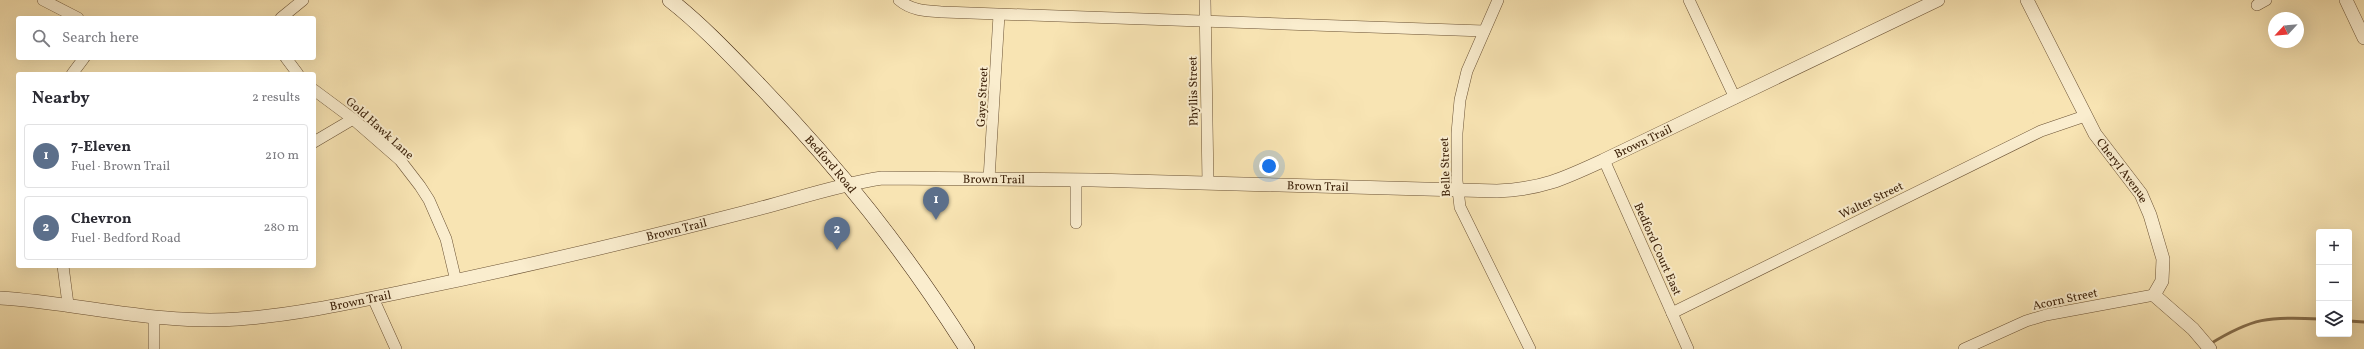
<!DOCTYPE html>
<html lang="en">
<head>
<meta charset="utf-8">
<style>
  :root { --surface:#fff; --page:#f2f2f3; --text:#2b2b33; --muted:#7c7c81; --line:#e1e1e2; --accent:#8f2418 }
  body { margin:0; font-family:Vollkorn,serif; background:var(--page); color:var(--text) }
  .controls { position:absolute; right:12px; bottom:12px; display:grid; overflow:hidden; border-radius:4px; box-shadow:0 4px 16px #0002 }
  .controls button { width:36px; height:36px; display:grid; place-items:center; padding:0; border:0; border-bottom:1px solid var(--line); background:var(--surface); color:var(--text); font:20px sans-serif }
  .compass { position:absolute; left:2268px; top:12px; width:36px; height:36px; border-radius:50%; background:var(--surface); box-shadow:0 4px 16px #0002; rotate:244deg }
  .you { position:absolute; left:1269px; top:166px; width:14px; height:14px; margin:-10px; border:3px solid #fff; border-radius:50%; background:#1a73e8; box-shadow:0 0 0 6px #1a73e833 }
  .badge { display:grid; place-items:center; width:26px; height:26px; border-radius:50%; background:var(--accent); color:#fff; font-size:13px; font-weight:700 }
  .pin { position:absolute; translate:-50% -33px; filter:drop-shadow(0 1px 2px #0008) }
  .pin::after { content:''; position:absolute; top:21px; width:14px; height:12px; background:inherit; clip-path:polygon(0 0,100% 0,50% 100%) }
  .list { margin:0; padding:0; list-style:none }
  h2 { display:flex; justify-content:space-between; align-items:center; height:52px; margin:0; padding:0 16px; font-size:17px }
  h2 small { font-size:13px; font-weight:400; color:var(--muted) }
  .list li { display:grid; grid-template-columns:26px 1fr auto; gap:12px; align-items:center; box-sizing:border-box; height:64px; margin:0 8px 8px; padding:0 8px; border:1px solid var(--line); border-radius:4px }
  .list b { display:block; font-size:15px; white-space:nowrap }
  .list p { margin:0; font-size:13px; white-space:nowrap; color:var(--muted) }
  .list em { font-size:13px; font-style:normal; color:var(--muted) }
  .icon { flex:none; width:22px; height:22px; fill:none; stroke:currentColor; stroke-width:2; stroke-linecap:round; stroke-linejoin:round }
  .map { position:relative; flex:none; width:2364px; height:349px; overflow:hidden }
  .search { position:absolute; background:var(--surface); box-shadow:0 4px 16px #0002; left:16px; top:16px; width:300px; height:44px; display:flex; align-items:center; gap:10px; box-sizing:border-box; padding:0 14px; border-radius:4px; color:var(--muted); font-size:15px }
  .panel { position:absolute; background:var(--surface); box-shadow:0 4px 16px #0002; left:16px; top:72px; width:300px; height:196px; border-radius:4px }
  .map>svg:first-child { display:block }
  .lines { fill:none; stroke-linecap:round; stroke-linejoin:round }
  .stream { stroke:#866e4c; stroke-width:3 }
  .minor-casing { stroke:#6b5234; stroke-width:12 }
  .tertiary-casing { stroke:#6b5234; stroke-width:14 }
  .secondary-casing { stroke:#3c2109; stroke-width:16 }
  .minor { stroke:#faedce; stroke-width:11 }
  .tertiary { stroke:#faedce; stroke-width:13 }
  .secondary { stroke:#faedce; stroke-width:15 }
  .labels { text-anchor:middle; stroke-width:4; stroke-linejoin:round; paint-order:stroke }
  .street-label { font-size:12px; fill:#3c2109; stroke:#faedce }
</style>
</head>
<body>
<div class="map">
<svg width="2364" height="349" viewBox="0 0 2364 349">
  <rect width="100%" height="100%" fill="#f8e4b3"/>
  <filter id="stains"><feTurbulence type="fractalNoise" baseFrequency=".005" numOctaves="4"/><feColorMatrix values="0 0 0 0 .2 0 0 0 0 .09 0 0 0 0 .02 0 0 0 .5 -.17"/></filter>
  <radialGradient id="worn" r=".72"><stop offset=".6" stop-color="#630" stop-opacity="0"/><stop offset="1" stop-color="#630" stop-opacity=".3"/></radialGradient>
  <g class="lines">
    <g class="stream">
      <path d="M2349 321 2364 322"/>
      <path d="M2210 344C2252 318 2269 316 2319 319"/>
    </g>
    <g class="minor-casing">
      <g id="minor">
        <path d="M43 0 78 18"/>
        <path d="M899 0C912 11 927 11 943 12L1484 31"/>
        <path d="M1205 0 1208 183"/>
        <path d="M1498 0 1467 71 1460 100 1457 133V181L1460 207 1530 349"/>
        <path d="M1689 0 1735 98"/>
        <path d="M2257 5 2266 0"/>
        <path d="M281 18 303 0"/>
        <path d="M286 58 298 74"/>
        <path d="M72 74 84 58"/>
        <path d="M314 90 353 119 400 160 420 186 429 200 446 239 456 281"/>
        <path d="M314 142 353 119"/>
        <path d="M1604 160 1688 349"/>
        <path d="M989 179 999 15"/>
        <path d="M1076 223V180"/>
        <path d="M63 266 68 304"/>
        <path d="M373 298 396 349"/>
        <path d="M1672 313 2041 131 2085 116"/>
        <path d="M154 317V349"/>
        <path d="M1964 349 2026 321 2046 315 2154 295"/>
      </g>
    </g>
    <g class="tertiary-casing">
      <g id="tertiary">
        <path id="s1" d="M2027 0 2095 134 2141 194 2150 215 2163 259 2162 281 2154 295 2193 329 2210 349"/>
        <path d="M2346 0 2364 38"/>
        <path id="s2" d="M0 298C79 303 159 325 238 319 298 315 358 301 416 289 527 266 637 240 746 212 791 201 835 185 882 178L1093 180 1497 191C1542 189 1563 179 1604 160L1938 0"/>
      </g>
    </g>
    <g class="secondary-casing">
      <g id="secondary">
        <path id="s3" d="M670 0C702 25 731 56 760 86 840 169 905 251 967 349"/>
      </g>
    </g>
    <use href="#minor" class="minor"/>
    <use href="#tertiary" class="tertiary"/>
    <use href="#secondary" class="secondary"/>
  </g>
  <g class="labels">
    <g class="street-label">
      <text transform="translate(1193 91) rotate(-91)" y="4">Phyllis Street</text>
      <text transform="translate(982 97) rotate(-87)" y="4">Gaye Street</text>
      <text transform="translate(380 128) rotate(42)" y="4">Gold Hawk Lane</text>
      <text dy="4" stroke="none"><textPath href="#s2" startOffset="1670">Brown Trail</textPath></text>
      <text dy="4" stroke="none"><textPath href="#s3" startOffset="230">Bedford Road</textPath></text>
      <text transform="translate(1445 167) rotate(-92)" y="4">Belle Street</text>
      <text dy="4" stroke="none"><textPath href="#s1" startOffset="196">Cheryl Avenue</textPath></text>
      <text dy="4" stroke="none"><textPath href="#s2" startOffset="1011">Brown Trail</textPath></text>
      <text dy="4" stroke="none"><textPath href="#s2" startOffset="1335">Brown Trail</textPath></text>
      <text transform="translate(1871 200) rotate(-26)" y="4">Walter Street</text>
      <text dy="4" stroke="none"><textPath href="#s2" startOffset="687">Brown Trail</textPath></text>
      <text transform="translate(1658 249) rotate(66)" y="4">Bedford Court East</text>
      <text transform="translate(2065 299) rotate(-12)" y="4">Acorn Street</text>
      <text dy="4" stroke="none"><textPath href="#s2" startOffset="363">Brown Trail</textPath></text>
    </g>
  </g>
  <rect width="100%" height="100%" filter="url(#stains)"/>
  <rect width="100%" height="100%" fill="url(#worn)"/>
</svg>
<div class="controls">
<button>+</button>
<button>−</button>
<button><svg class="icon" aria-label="layers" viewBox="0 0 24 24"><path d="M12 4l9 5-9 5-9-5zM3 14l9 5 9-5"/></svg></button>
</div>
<svg class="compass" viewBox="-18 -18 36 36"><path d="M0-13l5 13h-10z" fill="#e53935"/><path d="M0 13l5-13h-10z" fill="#7c7c81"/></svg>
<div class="you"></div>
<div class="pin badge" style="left:936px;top:220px;background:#5c6f8a">1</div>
<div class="pin badge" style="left:837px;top:250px;background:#5c6f8a">2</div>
<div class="search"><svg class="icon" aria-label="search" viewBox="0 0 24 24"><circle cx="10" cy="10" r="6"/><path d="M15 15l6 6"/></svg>Search here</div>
<section class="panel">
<h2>Nearby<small>2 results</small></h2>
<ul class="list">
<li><span class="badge" style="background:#5c6f8a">1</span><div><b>7-Eleven</b><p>Fuel · Brown Trail</p></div><em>210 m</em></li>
<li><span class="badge" style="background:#5c6f8a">2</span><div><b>Chevron</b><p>Fuel · Bedford Road</p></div><em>280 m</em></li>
</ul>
</section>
</div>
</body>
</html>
